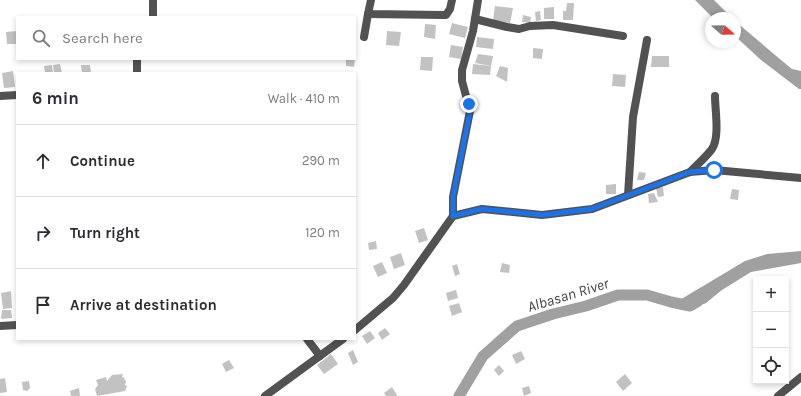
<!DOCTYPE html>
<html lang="en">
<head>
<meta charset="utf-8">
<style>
  :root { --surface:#fff; --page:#f7f7f7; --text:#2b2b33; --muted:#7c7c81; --line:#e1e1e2 }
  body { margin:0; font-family:Karla,sans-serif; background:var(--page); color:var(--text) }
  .controls { position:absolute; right:12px; bottom:12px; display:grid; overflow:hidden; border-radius:0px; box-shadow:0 2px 6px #0003 }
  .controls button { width:36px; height:36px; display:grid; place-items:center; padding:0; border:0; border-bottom:1px solid var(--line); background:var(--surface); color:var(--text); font:20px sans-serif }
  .compass { position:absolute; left:705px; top:12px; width:36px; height:36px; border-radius:50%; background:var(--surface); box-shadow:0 2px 6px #0003; rotate:110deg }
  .stop { position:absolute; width:12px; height:12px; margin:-9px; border:3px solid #1a73e8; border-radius:50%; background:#fff }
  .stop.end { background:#1a73e8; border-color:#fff; box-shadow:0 1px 4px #0008 }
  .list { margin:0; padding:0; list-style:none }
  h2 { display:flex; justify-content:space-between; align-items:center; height:52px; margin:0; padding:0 16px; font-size:17px }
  h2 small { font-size:13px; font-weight:400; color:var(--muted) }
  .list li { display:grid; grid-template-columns:26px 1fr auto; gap:12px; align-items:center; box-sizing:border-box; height:72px; padding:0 16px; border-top:1px solid var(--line) }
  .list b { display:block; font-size:15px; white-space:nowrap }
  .list em { font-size:13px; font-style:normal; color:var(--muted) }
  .icon { flex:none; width:22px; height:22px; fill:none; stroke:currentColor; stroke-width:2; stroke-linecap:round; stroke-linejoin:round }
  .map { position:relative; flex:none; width:801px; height:396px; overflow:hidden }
  .search { position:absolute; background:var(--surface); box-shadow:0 2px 6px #0003; left:16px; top:16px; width:340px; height:44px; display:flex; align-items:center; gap:10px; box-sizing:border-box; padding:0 14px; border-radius:0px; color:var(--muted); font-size:15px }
  .panel { position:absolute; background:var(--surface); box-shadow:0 2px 6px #0003; left:16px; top:72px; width:340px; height:268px; border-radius:0px }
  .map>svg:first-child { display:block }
  .water { fill:#a0a0a0 }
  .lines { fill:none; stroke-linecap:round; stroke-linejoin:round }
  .river { stroke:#a0a0a0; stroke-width:11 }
  .building { fill:#c2c2c2 }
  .minor { stroke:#525252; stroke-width:8 }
  .route { stroke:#1a73e8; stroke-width:5 }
  .labels { text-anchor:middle; stroke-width:4; stroke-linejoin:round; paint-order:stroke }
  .water-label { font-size:15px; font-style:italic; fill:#414141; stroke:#fff }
</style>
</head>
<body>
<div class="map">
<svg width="801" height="396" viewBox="0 0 801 396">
  <rect width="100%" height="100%" fill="#fff"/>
  <g class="water">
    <path d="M695 0H714L732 18H713Z"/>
    <path d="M735 21 781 60 792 69 801 71V89H799L761 60 735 36Z"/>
    <path d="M801 251V263L751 272 722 290 706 303 690 310 678 301 745 261 767 254Z"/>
  </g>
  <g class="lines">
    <path class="river" d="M459 396 483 356 517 326 553 314 586 306 618 295H647L671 302 690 306 697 302"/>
  </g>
  <g class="building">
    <path d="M567 3H574L573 20H563V11H566Z"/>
    <path d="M495 6 513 8 510 23 493 20Z"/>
    <path d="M554 7V19H544V8Z"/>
    <path d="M540 11 541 20 536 21 535 12Z"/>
    <path d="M523 15 531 17 530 23 522 22Z"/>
    <path d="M452 23 468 27 465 38 449 34Z"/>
    <path d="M425 24 436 25 435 39 424 37Z"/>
    <path d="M17 31V44H7L6 32Z"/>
    <path d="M387 31 401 32 399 46 386 45Z"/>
    <path d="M477 37 494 39 493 49 476 47Z"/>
    <path d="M451 45 463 47 461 59 449 57Z"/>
    <path d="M533 48 543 49 542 59 533 58Z"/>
    <path d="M478 54 493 56 491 66 475 63Z"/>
    <path d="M652 56H669V67H651Z"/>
    <path d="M421 57H433L432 71 420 70Z"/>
    <path d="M346 59H355L354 67 346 66Z"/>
    <path d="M60 64 62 73H54L53 65Z"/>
    <path d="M473 64 491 66 490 75 472 74Z"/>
    <path d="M52 65 53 73H45L44 66Z"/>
    <path d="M81 65H90L91 73H82Z"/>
    <path d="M500 66 508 68 507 82 496 76Z"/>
    <path d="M13 71 15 87 4 88 2 73Z"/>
    <path d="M613 74 626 75 625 87 612 86Z"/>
    <path d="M639 172 646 173 644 180H637Z"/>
    <path d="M616 184V194H606V185Z"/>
    <path d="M663 187 664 196 658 197 656 188Z"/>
    <path d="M732 189 739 190 738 200 730 199Z"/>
    <path d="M654 193 658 202 649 203 648 194Z"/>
    <path d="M424 228 428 240 419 243 415 231Z"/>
    <path d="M376 241 377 249 369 250 368 243Z"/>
    <path d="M401 253 405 265 394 269 390 257Z"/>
    <path d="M382 262 387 273 378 277 373 266Z"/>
    <path d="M502 263 510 265 509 273 500 272Z"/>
    <path d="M457 264 460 274 455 276 452 266Z"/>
    <path d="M456 290 458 298 448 301 446 293Z"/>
    <path d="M11 291 12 308 3 309 1 293Z"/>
    <path d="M459 303 462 312 452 316 449 306Z"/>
    <path d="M2 310H11L12 318 1 319Z"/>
    <path d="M385 328 390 334 382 340 378 333Z"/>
    <path d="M370 331 375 338 367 344 362 336Z"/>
    <path d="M353 350 358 362 353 365 348 353Z"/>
    <path d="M521 351 525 359 516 364 512 355Z"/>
    <path d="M331 354 338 364 324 374 317 365Z"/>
    <path d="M229 360 234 368 226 372 222 364Z"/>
    <path d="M499 365 504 371 499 376 494 370Z"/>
    <path d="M123 374 122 377 125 378 124 379 126 381 125 385 127 386 125 391 97 396 95 389 98 385 96 380 106 377 107 381 112 375Z"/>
    <path d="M625 374 632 383 623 391 616 382Z"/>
    <path d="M5 378 7 392 0 393V379Z"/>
    <path d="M29 381 30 388 27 391 23 390 22 382Z"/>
    <path d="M529 386 531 393 524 396 522 388Z"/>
    <path d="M392 387 397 395 396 396H386L384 393Z"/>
    <path d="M79 388 80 396H71L70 391Z"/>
  </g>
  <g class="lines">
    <g class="minor">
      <path d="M371 0 368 14 443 15H446L450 9 452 0"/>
      <path d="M153 17V0"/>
      <path d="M475 19 507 27 519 29 530 26 553 25 623 36"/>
      <path d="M364 37 368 14"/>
      <path d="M137 73V59"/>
      <path d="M0 96 17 95"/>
      <path d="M690 172C697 165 706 157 712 149 720 137 715 110 715 96"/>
      <path d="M628 195 633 117 647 40"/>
      <path d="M453 216V197L470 111 462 81V70L473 31 478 0"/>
      <path d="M0 326 17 325"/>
      <path d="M355 330 393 298 404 285 453 216 482 209 542 215 592 209 690 172 714 170 801 178"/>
      <path d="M307 339 320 356"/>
      <path d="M265 396 343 339"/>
      <path d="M778 396 801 377"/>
    </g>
  </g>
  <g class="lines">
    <path class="route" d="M469 104 470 112 453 197V216L482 209 542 215 592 209 690 172 714 170"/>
  </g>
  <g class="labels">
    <g class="water-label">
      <text transform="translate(568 295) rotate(-17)" y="5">Albasan River</text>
    </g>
  </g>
</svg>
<div class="controls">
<button>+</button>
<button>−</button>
<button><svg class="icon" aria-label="locate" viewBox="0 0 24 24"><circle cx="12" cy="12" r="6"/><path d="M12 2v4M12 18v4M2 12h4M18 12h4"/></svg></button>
</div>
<svg class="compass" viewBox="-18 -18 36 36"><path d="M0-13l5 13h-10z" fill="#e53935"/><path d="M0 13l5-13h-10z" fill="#7c7c81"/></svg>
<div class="stop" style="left:714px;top:170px"></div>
<div class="stop end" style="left:469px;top:104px"></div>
<div class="search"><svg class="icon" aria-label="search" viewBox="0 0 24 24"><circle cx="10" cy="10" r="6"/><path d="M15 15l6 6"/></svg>Search here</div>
<section class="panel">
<h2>6 min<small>Walk · 410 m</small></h2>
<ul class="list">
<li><svg class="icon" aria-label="ahead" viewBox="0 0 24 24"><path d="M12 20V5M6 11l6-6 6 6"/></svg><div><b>Continue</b></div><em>290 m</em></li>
<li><svg class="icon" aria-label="right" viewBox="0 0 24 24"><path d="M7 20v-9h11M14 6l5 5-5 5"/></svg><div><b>Turn right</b></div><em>120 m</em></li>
<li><svg class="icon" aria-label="arrive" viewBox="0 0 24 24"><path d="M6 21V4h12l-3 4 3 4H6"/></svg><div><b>Arrive at destination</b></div></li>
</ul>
</section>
</div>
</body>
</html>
